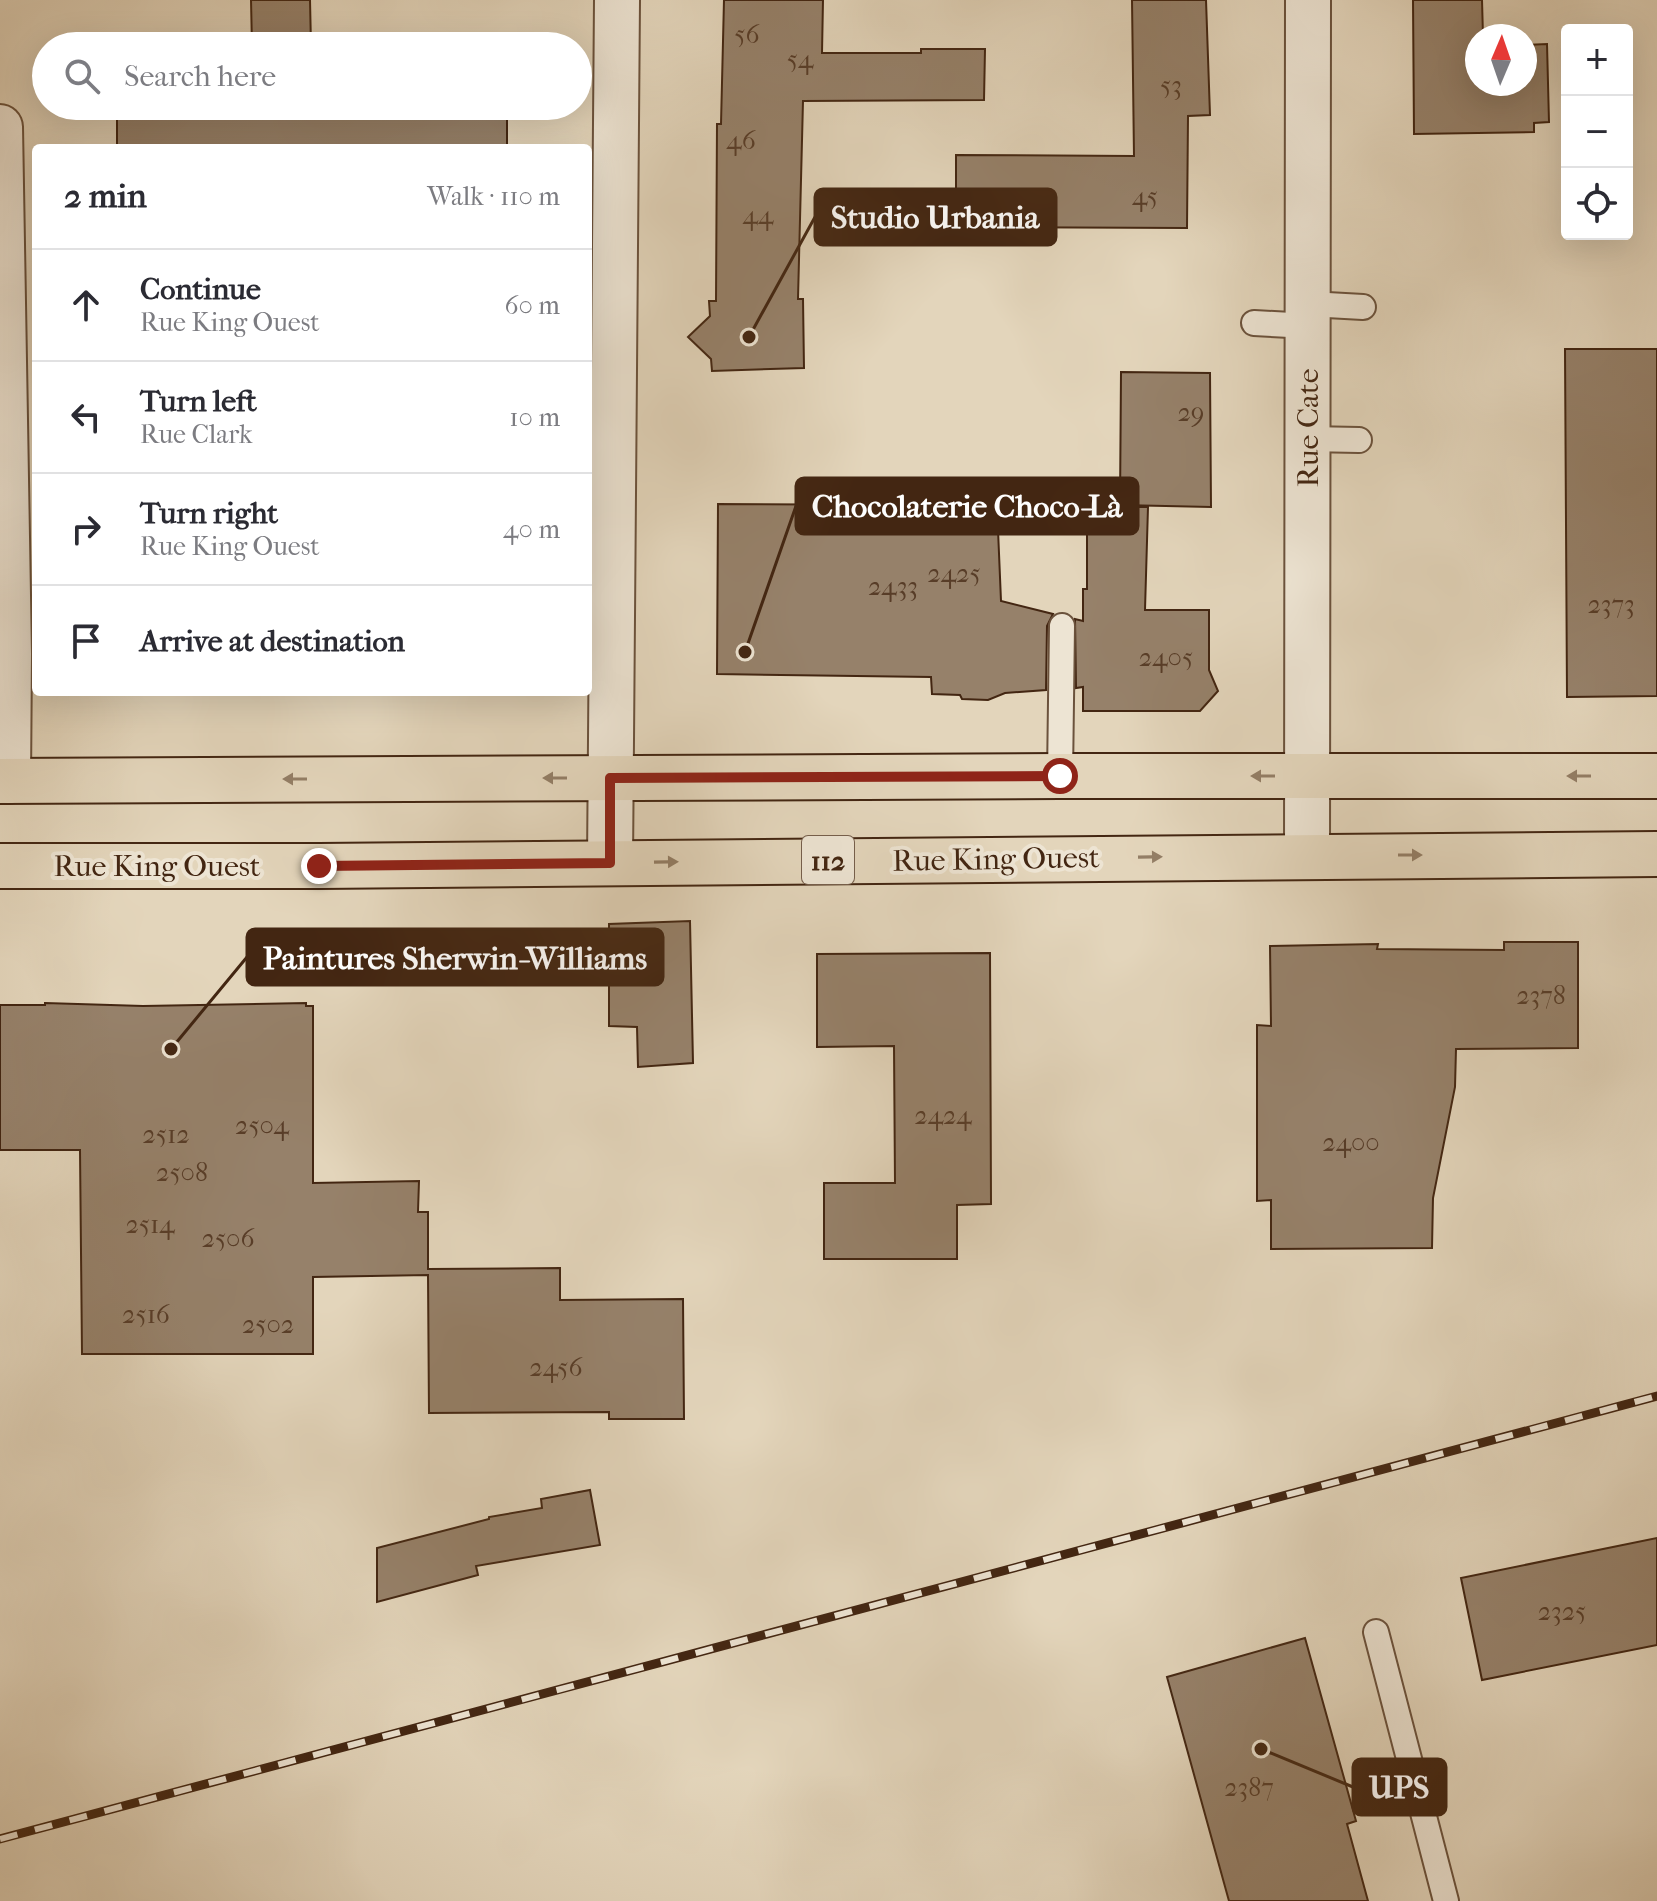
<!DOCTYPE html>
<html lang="en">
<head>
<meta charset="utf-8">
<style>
  :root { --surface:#fff; --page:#f2f2f3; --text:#2b2b33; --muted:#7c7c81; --line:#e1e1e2 }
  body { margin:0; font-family:"IM FELL French Canon",serif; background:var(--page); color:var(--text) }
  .controls { position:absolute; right:24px; top:24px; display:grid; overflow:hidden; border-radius:8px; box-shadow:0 8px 32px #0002 }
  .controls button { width:72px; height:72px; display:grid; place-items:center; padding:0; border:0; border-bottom:2px solid var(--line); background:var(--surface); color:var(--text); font:40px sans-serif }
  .compass { position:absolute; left:1465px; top:24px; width:72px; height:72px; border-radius:50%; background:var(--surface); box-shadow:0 8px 32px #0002; rotate:2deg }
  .stop { position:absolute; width:24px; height:24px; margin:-18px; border:6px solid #8f2418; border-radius:50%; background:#fff }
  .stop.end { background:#8f2418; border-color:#fff; box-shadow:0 2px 8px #0008 }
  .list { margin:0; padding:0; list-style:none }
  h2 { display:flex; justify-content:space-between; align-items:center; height:104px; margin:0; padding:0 32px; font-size:34px }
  h2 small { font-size:26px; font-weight:400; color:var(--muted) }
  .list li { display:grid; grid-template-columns:52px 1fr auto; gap:24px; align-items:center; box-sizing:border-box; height:112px; padding:0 32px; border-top:2px solid var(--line) }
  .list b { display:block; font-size:30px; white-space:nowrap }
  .list p { margin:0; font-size:26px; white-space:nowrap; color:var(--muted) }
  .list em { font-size:26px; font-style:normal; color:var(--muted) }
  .icon { flex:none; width:44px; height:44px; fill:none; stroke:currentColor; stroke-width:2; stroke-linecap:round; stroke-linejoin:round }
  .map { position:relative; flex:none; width:1657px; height:1901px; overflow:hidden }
  .search { position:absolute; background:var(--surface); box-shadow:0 8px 32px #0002; left:32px; top:32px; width:560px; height:88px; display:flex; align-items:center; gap:20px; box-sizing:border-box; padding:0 28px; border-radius:44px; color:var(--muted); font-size:30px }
  .panel { position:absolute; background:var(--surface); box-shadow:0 8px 32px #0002; left:32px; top:144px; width:560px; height:552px; border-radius:8px }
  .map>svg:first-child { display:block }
  .building { fill:#96816a; stroke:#432612; stroke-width:2 }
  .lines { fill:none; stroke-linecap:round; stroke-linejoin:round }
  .service-casing { stroke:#6b523c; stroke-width:28 }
  .minor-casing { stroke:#6b523c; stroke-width:48 }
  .primary-casing { stroke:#432612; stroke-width:48 }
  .service { stroke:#ede4d3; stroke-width:24 }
  .minor { stroke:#ede4d3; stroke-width:44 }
  .primary { stroke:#e3d5bb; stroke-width:44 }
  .rail-casing { stroke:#432612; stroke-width:9 }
  .rail { stroke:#ede4d3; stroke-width:6; stroke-dasharray:18; stroke-linecap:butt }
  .oneway { fill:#937e66 }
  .route { stroke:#8f2418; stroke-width:10 }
  .labels { text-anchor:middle; stroke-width:8; stroke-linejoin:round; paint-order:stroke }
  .number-label { font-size:26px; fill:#583d28 }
  .shield { fill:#ede4d3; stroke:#765f4c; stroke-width:2 }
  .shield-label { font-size:28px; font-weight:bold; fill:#432612 }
  .street-label { font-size:30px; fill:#432612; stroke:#ede4d3 }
  .leader { fill:none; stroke:#432612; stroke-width:3 }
  .callout-dot { fill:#432612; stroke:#ede4d3; stroke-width:3 }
  .callout { fill:#432612; stroke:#432612; stroke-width:3 }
  .callout-label { font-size:32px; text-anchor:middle; font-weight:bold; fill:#fff }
</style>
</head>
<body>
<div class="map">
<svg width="1657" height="1901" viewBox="0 0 1657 1901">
  <rect width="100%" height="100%" fill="#e3d5bb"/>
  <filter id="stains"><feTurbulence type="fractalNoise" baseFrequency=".0025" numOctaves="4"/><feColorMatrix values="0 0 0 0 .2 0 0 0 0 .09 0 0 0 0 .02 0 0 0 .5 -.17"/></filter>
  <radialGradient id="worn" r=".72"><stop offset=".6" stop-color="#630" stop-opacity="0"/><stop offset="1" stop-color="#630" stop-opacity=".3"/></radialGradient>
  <g class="building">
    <path d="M251 0H310L311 46H252Z"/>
    <path d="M724 0H823L822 53H921V49H985L984 100 803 101 798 299H803L804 368 712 371 711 359 688 337 710 316 709 301H716L717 124H721Z"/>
    <path d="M1132 0H1206L1210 115 1188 116 1187 228 956 227V155L1134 156Z"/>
    <path d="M1413 0H1482L1483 36H1477V84H1525V45L1547 44 1549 122 1534 123V132L1414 134Z"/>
    <path d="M117 106 507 107V148H117Z"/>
    <path d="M1565 349H1657V696L1567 697Z"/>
    <path d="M1121 372 1210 373 1211 507 1120 505Z"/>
    <path d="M914 482H996L1001 601 1053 614 1047 626 1046 690 1005 693 988 700 962 699 960 695 932 694 931 677 717 674 718 504 913 505Z"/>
    <path d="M1087 507H1148L1145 610H1209V670L1218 691 1200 711H1083V687L1076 688 1075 619 1083 621V589H1087Z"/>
    <path d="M690 921 693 1063 638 1067 637 1027 609 1026V924Z"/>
    <path d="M1504 942H1578V1048L1456 1049 1455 1087 1433 1198 1432 1248 1271 1249V1200L1257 1201V1025L1271 1026 1270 946 1378 944 1377 949 1504 950Z"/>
    <path d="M990 953 991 1204 957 1205V1259H824V1183H895L894 1046 817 1047V954Z"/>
    <path d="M45 1003 143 1006 306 1003V1006H313V1183L419 1181 418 1212H428V1269L560 1268V1300L683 1299 684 1419H609V1412L429 1413 428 1275 313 1277V1354H82L80 1150H0V1005H45Z"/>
    <path d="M590 1490 600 1545 476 1566 478 1575 377 1602V1548L489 1519V1517L542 1508 541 1499Z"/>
    <path d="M1657 1538V1645L1482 1680 1461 1578Z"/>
    <path d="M1305 1638 1356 1821 1347 1824 1368 1901H1229L1167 1677Z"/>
  </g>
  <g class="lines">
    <g class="service-casing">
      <g id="service">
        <path d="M1309 304 1363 307"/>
        <path d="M1254 323 1309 326"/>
        <path d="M1308 439 1359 440"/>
        <path d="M1060 776 1062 626"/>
        <path d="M1376 1632 1446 1901"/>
      </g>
    </g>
    <g class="minor-casing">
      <g id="minor">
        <path d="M0 127 9 654 8 781"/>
        <path d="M1307 856 1308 0"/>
        <path d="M610 863 617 0"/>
      </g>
    </g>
    <g class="primary-casing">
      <g id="primary">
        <path d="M0 781 1060 776H1657"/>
        <path d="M0 866H319L1657 854"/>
      </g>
    </g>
    <use href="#service" class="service"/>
    <use href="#minor" class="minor"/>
    <use href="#primary" class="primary"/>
    <g class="rail-casing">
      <path id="rail" d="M0 1839 1657 1396"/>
    </g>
    <use href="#rail" class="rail"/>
  </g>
  <defs><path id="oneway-solid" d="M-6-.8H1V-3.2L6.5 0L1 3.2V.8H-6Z" transform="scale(2)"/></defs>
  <g class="oneway">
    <use href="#oneway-solid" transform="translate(1263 776) rotate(-180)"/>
    <use href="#oneway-solid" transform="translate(1579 776) rotate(180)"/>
    <use href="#oneway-solid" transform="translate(555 778) rotate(180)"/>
    <use href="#oneway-solid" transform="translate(295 779) rotate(180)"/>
    <use href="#oneway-solid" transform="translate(1410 855)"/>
    <use href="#oneway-solid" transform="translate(1150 857) rotate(-1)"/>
    <use href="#oneway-solid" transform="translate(666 862) rotate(-1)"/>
  </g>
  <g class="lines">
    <path class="route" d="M319 866 610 863V778L1060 776"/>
  </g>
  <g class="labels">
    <g class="number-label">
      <text x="747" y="43">56</text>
      <text x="800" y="68">54</text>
      <text x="1171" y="94">53</text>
      <text x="741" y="149">46</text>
      <text x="1145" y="205">45</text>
      <text x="758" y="224">44</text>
      <text x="1191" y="421">29</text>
      <text x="954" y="582">2425</text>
      <text x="893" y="595">2433</text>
      <text x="1611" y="613">2373</text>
      <text x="1166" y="666">2405</text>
      <text x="1541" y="1004">2378</text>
      <text x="943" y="1124">2424</text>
      <text x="262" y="1134">2504</text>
      <text x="166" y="1143">2512</text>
      <text x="1351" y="1151">2400</text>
      <text x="182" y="1181">2508</text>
      <text x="150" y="1233">2514</text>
      <text x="228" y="1247">2506</text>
      <text x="146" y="1323">2516</text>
      <text x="268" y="1333">2502</text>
      <text x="556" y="1376">2456</text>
      <text x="1562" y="1620">2325</text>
      <text x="1249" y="1796">2387</text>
    </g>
    <rect class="shield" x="802" y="836" width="52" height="48" rx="6"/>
    <g class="shield-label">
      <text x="828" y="870">112</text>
    </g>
    <g class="street-label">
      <text transform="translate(1308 428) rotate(-90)" y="10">Rue Cate</text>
      <text transform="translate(996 859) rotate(-1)" y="10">Rue King Ouest</text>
      <text x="157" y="876">Rue King Ouest</text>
    </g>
  </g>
  <path class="leader" d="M749 337L815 217M745 652L796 506M171 1049L247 957M1261 1749L1353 1787"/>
  <g class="callout-dot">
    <circle cx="749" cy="337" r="8"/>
    <circle cx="745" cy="652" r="8"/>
    <circle cx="171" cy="1049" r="8"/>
    <circle cx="1261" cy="1749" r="8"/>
  </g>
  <g class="callout">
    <rect x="815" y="189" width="241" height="56" rx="8"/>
    <rect x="796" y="478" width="342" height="56" rx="8"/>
    <rect x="247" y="929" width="416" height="56" rx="8"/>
    <rect x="1353" y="1759" width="93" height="56" rx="8"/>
  </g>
  <g class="callout-label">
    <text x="935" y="228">Studio Urbania</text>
    <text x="967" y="517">Chocolaterie Choco-Là</text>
    <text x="455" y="969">Paintures Sherwin-Williams</text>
    <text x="1399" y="1798">UPS</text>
  </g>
  <rect width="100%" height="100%" filter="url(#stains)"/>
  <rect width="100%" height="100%" fill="url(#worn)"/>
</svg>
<div class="controls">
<button>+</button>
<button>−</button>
<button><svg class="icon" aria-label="locate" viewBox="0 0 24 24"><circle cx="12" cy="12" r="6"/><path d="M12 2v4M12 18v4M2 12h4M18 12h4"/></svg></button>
</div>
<svg class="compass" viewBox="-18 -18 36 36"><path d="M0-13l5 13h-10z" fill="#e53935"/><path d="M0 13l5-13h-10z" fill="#7c7c81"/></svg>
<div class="stop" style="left:1060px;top:776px"></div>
<div class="stop end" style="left:319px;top:866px"></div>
<div class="search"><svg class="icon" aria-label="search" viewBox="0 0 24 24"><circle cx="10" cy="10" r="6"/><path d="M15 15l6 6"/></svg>Search here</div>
<section class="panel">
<h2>2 min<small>Walk · 110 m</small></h2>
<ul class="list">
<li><svg class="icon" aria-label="ahead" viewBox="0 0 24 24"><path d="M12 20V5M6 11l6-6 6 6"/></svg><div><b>Continue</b><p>Rue King Ouest</p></div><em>60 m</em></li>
<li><svg class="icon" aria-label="left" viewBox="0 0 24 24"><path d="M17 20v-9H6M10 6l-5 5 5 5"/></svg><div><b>Turn left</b><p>Rue Clark</p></div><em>10 m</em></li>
<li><svg class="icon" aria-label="right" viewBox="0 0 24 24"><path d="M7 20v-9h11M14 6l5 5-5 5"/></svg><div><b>Turn right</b><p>Rue King Ouest</p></div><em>40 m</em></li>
<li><svg class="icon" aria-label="arrive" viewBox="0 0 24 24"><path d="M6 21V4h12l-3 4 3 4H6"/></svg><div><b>Arrive at destination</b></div></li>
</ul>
</section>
</div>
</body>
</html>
